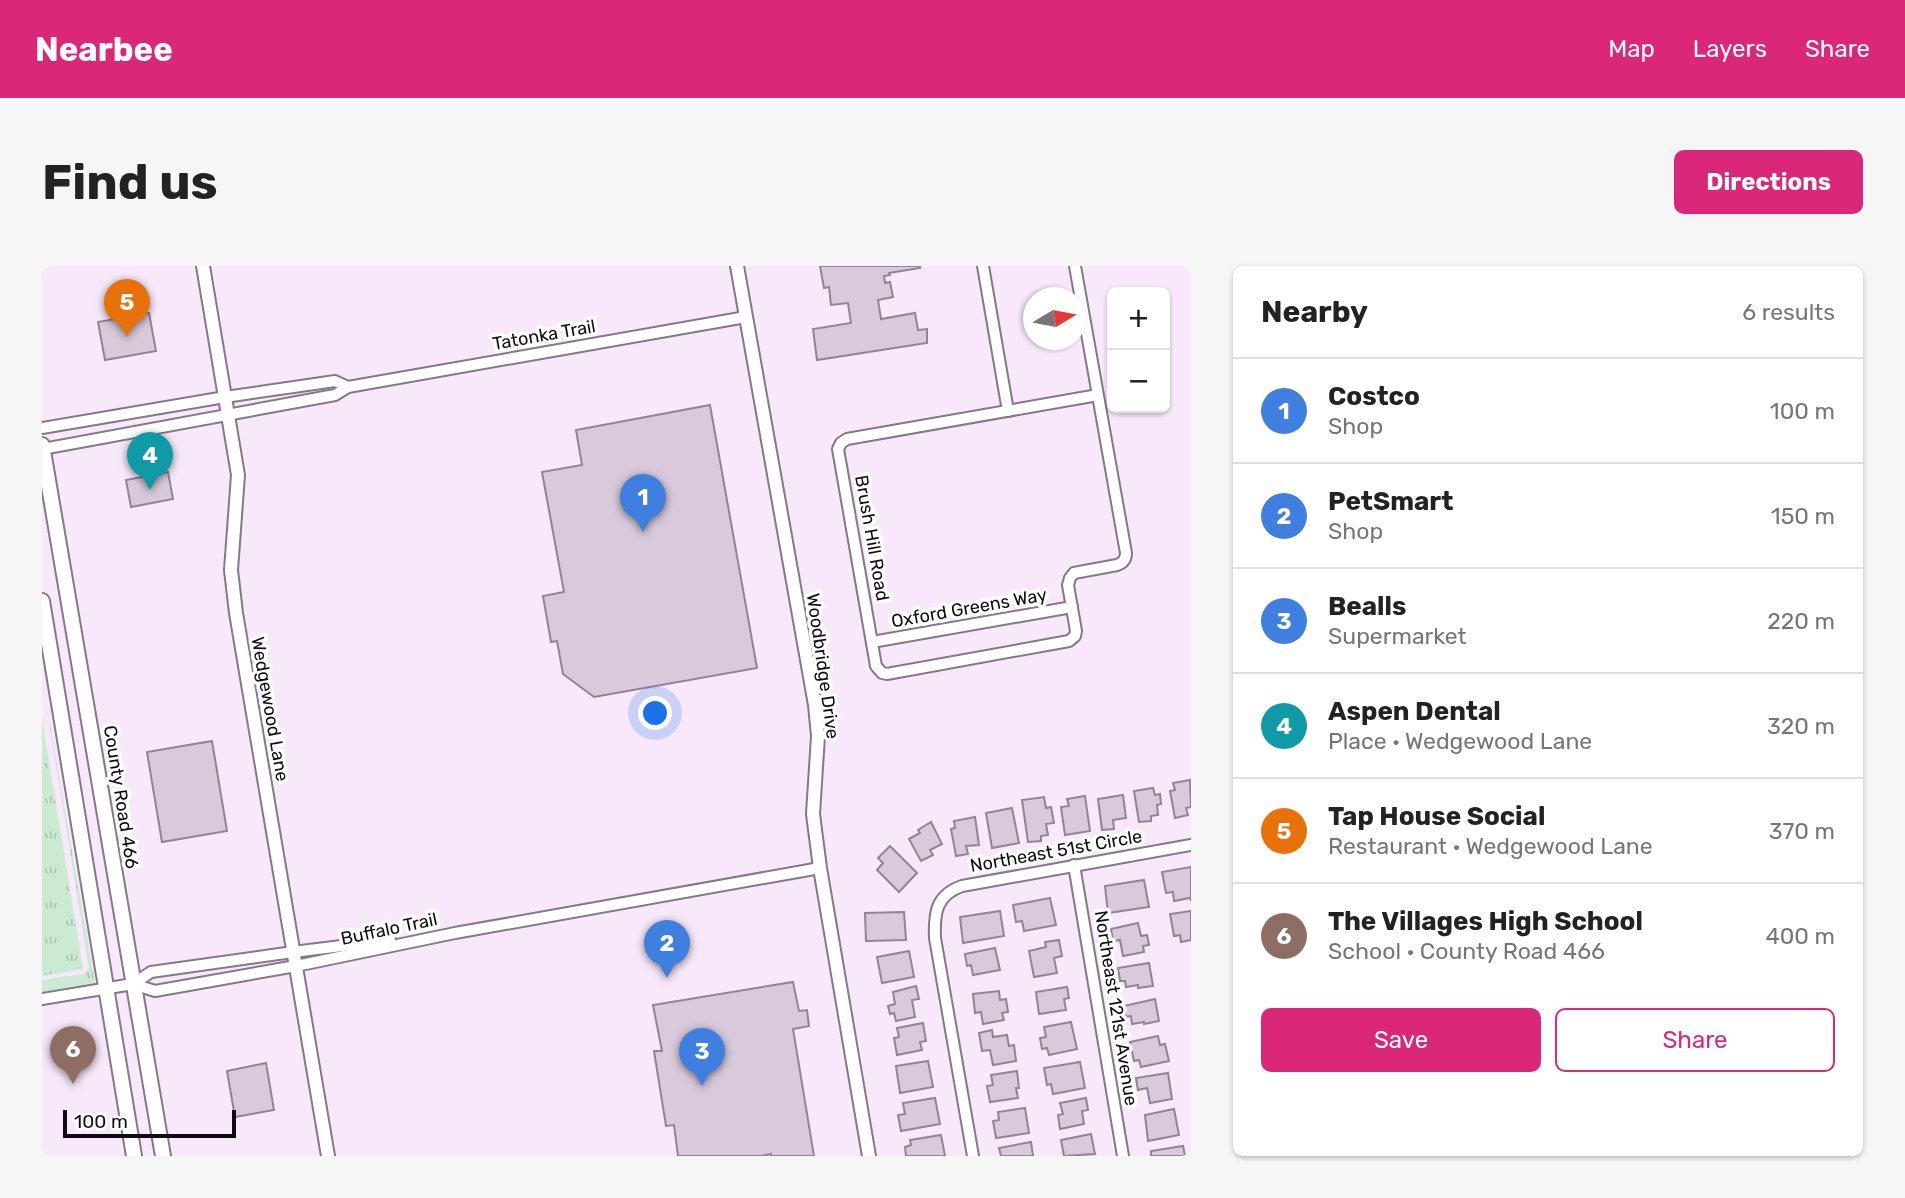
<!DOCTYPE html>
<html lang="en">
<head>
<meta charset="utf-8">
<style>
  :root { --surface:#fff; --page:#f6f6f6; --text:#222; --muted:#767676; --line:#e0e0e0; --accent:#db2777 }
  body { margin:0; font-family:Rubik,sans-serif; background:var(--page); color:var(--text) }
  .controls { position:absolute; right:21px; top:21px; display:grid; overflow:hidden; border-radius:10px; box-shadow:0 2px 5px #0004 }
  .controls button { width:63px; height:63px; display:grid; place-items:center; padding:0; border:0; border-bottom:2px solid var(--line); background:var(--surface); color:var(--text); font:35px sans-serif }
  .compass { position:absolute; left:981px; top:21px; width:63px; height:63px; border-radius:50%; background:var(--surface); box-shadow:0 2px 5px #0004; rotate:80deg }
  .scale { position:absolute; left:21px; bottom:18px; width:173px; box-sizing:border-box; padding-left:7px; border:4px solid #0f0b10; border-top:0; font-size:19px; line-height:24px; white-space:nowrap; color:#0f0b10; -webkit-text-stroke:5px #fff; paint-order:stroke }
  .you { position:absolute; left:614px; top:448px; width:24px; height:24px; margin:-18px; border:5px solid #fff; border-radius:50%; background:#1a73e8; box-shadow:0 0 0 10px #1a73e833 }
  .badge { display:grid; place-items:center; width:46px; height:46px; border-radius:50%; background:var(--accent); color:#fff; font-size:23px; font-weight:700 }
  .pin { position:absolute; translate:-50% -58px; filter:drop-shadow(0 2px 4px #0008) }
  .pin::after { content:''; position:absolute; top:37px; width:24px; height:21px; background:inherit; clip-path:polygon(0 0,100% 0,50% 100%) }
  .list { margin:0; padding:0; list-style:none }
  h2 { display:flex; justify-content:space-between; align-items:center; height:91px; margin:0; padding:0 28px; font-size:30px }
  h2 small { font-size:23px; font-weight:400; color:var(--muted) }
  .list li { display:grid; grid-template-columns:46px 1fr auto; gap:21px; align-items:center; box-sizing:border-box; height:105px; padding:0 28px; border-top:2px solid var(--line) }
  .list b { display:block; font-size:26px; white-space:nowrap }
  .list p { margin:0; font-size:23px; white-space:nowrap; color:var(--muted) }
  .list em { font-size:23px; font-style:normal; color:var(--muted) }
  .actions { display:flex; gap:14px; padding:21px 28px }
  .actions a { flex:1; padding:16px 0; border:2px solid var(--accent); border-radius:10px; text-align:center; font-size:24px; color:var(--accent) }
  .actions .main { background:var(--accent); color:#fff }
  .map { position:relative; flex:none; width:1149px; height:890px; overflow:hidden; border-radius:10px }
  header { display:flex; align-items:center; gap:42px; box-sizing:border-box; height:98px; padding:0 35px; background:var(--accent); color:#fff }
  header strong { font-size:33px }
  nav { display:flex; gap:38px; margin-inline-start:auto; font-size:24px }
  .intro { display:flex; align-items:center; justify-content:space-between; box-sizing:border-box; height:168px; padding:0 42px }
  h1 { margin:0; font-size:49px }
  .button { padding:18px 32px; border-radius:10px; background:var(--accent); color:#fff; font-size:24px; font-weight:700 }
  main { display:flex; gap:42px; padding:0 42px }
  aside { flex:1; background:var(--surface); border-radius:10px; box-shadow:0 2px 5px #0004 }
  .map>svg:first-child { display:block }
  .park { fill:url(#park-tufts) }
  .building { fill:#d8cadb; stroke:#918494; stroke-width:2 }
  .lines { fill:none; stroke-linecap:round; stroke-linejoin:round }
  .minor-casing { stroke:#857887; stroke-width:14 }
  .tertiary-casing { stroke:#857887; stroke-width:16 }
  .secondary-casing { stroke:#857887; stroke-width:18 }
  .minor { stroke:#fff; stroke-width:10 }
  .tertiary { stroke:#fff; stroke-width:12 }
  .secondary { stroke:#fff; stroke-width:14 }
  .labels { text-anchor:middle; stroke-width:7; stroke-linejoin:round; paint-order:stroke }
  .street-label { font-size:18px; fill:#0f0b10; stroke:#fff }
</style>
</head>
<body>
<header>
<strong>Nearbee</strong>
<nav><a>Map</a><a>Layers</a><a>Share</a></nav>
</header>
<div class="intro"><h1>Find us</h1><a class="button">Directions</a></div>
<main>
<div class="map">
<svg width="1149" height="890" viewBox="0 0 1149 890">
  <defs>
    <pattern id="park-tufts" width="24" height="20" patternUnits="userSpaceOnUse" patternTransform="scale(1.75)"><rect width="24" height="20" fill="#caead1"/><path d="M3 7l-1-3M5 7V3M7 7l1-3M15 17l-1-3M17 17v-4M19 17l1-3" fill="none" stroke="#acc7b2"/></pattern>
  </defs>
  <rect width="100%" height="100%" fill="#f7e8fa"/>
  <g class="park">
    <path d="M0 413 54 723 0 732V714L42 708 47 702Z"/>
    <path d="M0 453 41 703 0 710Z"/>
  </g>
  <g class="building">
    <path d="M778 0H878V2L847 7 848 9 842 10 843 17 848 16 851 31 836 34 839 53 873 47 876 64 885 63V77L775 94 771 63 809 57 806 37 789 39 787 21 782 22Z"/>
    <path d="M107 47 114 85 63 94 56 56Z"/>
    <path d="M668 139 715 402 552 431 521 408 515 375 509 376 501 330 522 326 500 206 540 199 534 164Z"/>
    <path d="M126 206 131 233 89 241 84 214Z"/>
    <path d="M170 475 185 565 120 576 105 486Z"/>
    <path d="M1148 514 1149 541 1144 542 1146 549 1133 552 1128 525 1133 524 1131 517Z"/>
    <path d="M1111 522 1113 529 1118 528 1119 538 1115 539 1116 549 1109 550V555L1097 556 1092 525Z"/>
    <path d="M1081 529 1084 552 1071 554 1072 563 1060 564 1056 533Z"/>
    <path d="M1043 530 1048 565 1023 569 1019 541 1027 540 1025 533Z"/>
    <path d="M1002 531 1004 542 1009 541 1012 557 1004 558 1006 569 999 570V575L986 576 980 534Z"/>
    <path d="M970 542 977 577 950 582 944 547Z"/>
    <path d="M933 551 937 579 924 580 926 588 914 590 909 563 913 562 912 555Z"/>
    <path d="M889 556 900 578 888 584 891 589 879 595 867 573 878 567 876 564Z"/>
    <path d="M848 580 875 607 857 626 835 604 841 597 836 592Z"/>
    <path d="M1149 601V635L1148 632 1132 635 1131 626 1124 627 1120 606Z"/>
    <path d="M1102 614 1107 641 1066 647 1063 620Z"/>
    <path d="M1008 632 1014 659 982 665 980 655 974 656 971 639Z"/>
    <path d="M958 645 962 670 921 677 918 651Z"/>
    <path d="M1149 645V674L1139 676 1138 669 1132 670 1128 648Z"/>
    <path d="M862 646 864 674 824 675 823 647Z"/>
    <path d="M1096 657 1099 670 1105 669 1107 679 1101 680 1102 686 1081 690 1078 674 1071 675 1069 663Z"/>
    <path d="M1017 674 1020 690 1012 692 1015 707 992 711 987 685 1004 681 1003 676Z"/>
    <path d="M953 682 958 704 931 709 929 699 925 700 923 688Z"/>
    <path d="M867 685 872 711 840 717 835 691Z"/>
    <path d="M1107 697 1111 720 1096 722V719L1084 721 1083 715H1078L1076 702Z"/>
    <path d="M751 716 757 745 765 744 767 760 751 763 772 890H729V888L719 890H636L632 859 624 860 612 785H620L611 739Z"/>
    <path d="M874 720 877 733 870 734 873 751 854 755 852 747 848 748 846 740 853 738 851 726Z"/>
    <path d="M1025 721 1027 732 1022 733 1024 744 997 748 994 726Z"/>
    <path d="M957 725 958 734 964 733 966 746 960 747 962 754 941 758 939 746 933 747 931 728Z"/>
    <path d="M1113 733 1117 755 1102 758V756L1090 758 1089 750 1084 751 1082 740Z"/>
    <path d="M1029 756 1035 783 1007 789 1005 782 1000 783 998 772 1004 771 1002 761Z"/>
    <path d="M881 757 884 775 878 776 880 784 855 789 852 772 857 771 855 762Z"/>
    <path d="M950 764 951 771 965 769 967 780 972 779 974 795 951 799 948 784 940 785 937 767Z"/>
    <path d="M1116 770 1118 779 1123 778 1127 795 1099 801 1097 794 1092 795 1088 776Z"/>
    <path d="M886 795 891 821 858 827 854 800Z"/>
    <path d="M1038 796 1043 822 1011 828 1009 818 1005 819 1002 802Z"/>
    <path d="M224 797 232 844 193 851 185 805Z"/>
    <path d="M975 805 977 822H974L976 832 948 836 945 820 951 819 949 809Z"/>
    <path d="M1126 807 1130 833 1108 837 1105 822 1096 824 1094 812Z"/>
    <path d="M893 832 898 858 859 865 856 849 863 848 861 837Z"/>
    <path d="M1044 832 1046 844 1040 845 1042 858 1018 863 1016 849 1021 848 1018 837Z"/>
    <path d="M983 842 987 867 954 872 951 855 957 854 956 846Z"/>
    <path d="M1132 843 1137 869 1106 875 1103 849Z"/>
    <path d="M1049 868 1053 888 1022 890 1019 874Z"/>
    <path d="M899 869 903 890H864L863 881 869 879 868 874Z"/>
    <path d="M989 876 991 890H959L957 882Z"/>
    <path d="M1141 880 1143 890H1109V885Z"/>
  </g>
  <g class="lines">
    <g class="minor-casing">
      <g id="minor">
        <path d="M941 0 966 145"/>
        <path d="M1033 0 1084 287C1084 293 1081 297 1075 299L1032 307 1028 312 1026 319 1034 365 1033 370 1027 375 845 408 840 407 834 400 796 183 799 177 805 173 1056 129"/>
        <path d="M0 162 183 131 293 115 306 121"/>
        <path d="M0 183 293 129 306 121 704 51"/>
        <path d="M830 376 1030 341"/>
        <path d="M1032 599 1081 890"/>
        <path d="M91 718 113 725 254 700 413 667 778 602"/>
        <path d="M0 733 91 718 109 706 251 686 348 674"/>
        <path d="M931 890 893 672C892 647 894 629 920 620L1149 579"/>
      </g>
    </g>
    <g class="tertiary-casing">
      <g id="tertiary">
        <path d="M161 0 196 209 189 304 194 347 286 890"/>
        <path d="M695 0 773 439 776 470 771 548 778 602 827 890"/>
      </g>
    </g>
    <g class="secondary-casing">
      <g id="secondary">
        <path d="M0 179 121 890"/>
        <path d="M0 335 92 890"/>
      </g>
    </g>
    <use href="#minor" class="minor"/>
    <use href="#tertiary" class="tertiary"/>
    <use href="#secondary" class="secondary"/>
  </g>
  <g class="labels">
    <g class="street-label">
      <text transform="translate(502 69) rotate(-10)" y="6">Tatonka Trail</text>
      <text transform="translate(830 272) rotate(80)" y="6">Brush Hill Road</text>
      <text transform="translate(927 342) rotate(-10)" y="6">Oxford Greens Way</text>
      <text transform="translate(781 400) rotate(82)" y="6">Woodbridge Drive</text>
      <text transform="translate(228 443) rotate(80)" y="6">Wedgewood Lane</text>
      <text transform="translate(79 531) rotate(81)" y="6">County Road 466</text>
      <text transform="translate(1014 585) rotate(-10)" y="6">Northeast 51st Circle</text>
      <text transform="translate(347 663) rotate(-12)" y="6">Buffalo Trail</text>
      <text transform="translate(1074 742) rotate(81)" y="6">Northeast 121st Avenue</text>
    </g>
  </g>
</svg>
<div class="controls">
<button>+</button>
<button>−</button>
</div>
<svg class="compass" viewBox="-18 -18 36 36"><path d="M0-13l5 13h-10z" fill="#e53935"/><path d="M0 13l5-13h-10z" fill="#767676"/></svg>
<div class="scale">100 m</div>
<div class="you"></div>
<div class="pin badge" style="left:601px;top:266px;background:#3f7fe0">1</div>
<div class="pin badge" style="left:625px;top:712px;background:#3f7fe0">2</div>
<div class="pin badge" style="left:660px;top:820px;background:#3f7fe0">3</div>
<div class="pin badge" style="left:108px;top:224px;background:#0f9aa8">4</div>
<div class="pin badge" style="left:85px;top:71px;background:#e8710a">5</div>
<div class="pin badge" style="left:31px;top:818px;background:#8d6e63">6</div>
</div>
<aside>
<h2>Nearby<small>6 results</small></h2>
<ul class="list">
<li><span class="badge" style="background:#3f7fe0">1</span><div><b>Costco</b><p>Shop</p></div><em>100 m</em></li>
<li><span class="badge" style="background:#3f7fe0">2</span><div><b>PetSmart</b><p>Shop</p></div><em>150 m</em></li>
<li><span class="badge" style="background:#3f7fe0">3</span><div><b>Bealls</b><p>Supermarket</p></div><em>220 m</em></li>
<li><span class="badge" style="background:#0f9aa8">4</span><div><b>Aspen Dental</b><p>Place · Wedgewood Lane</p></div><em>320 m</em></li>
<li><span class="badge" style="background:#e8710a">5</span><div><b>Tap House Social</b><p>Restaurant · Wedgewood Lane</p></div><em>370 m</em></li>
<li><span class="badge" style="background:#8d6e63">6</span><div><b>The Villages High School</b><p>School · County Road 466</p></div><em>400 m</em></li>
</ul>
<div class="actions"><a class="main">Save</a><a>Share</a></div>
</aside>
</main>
</body>
</html>
